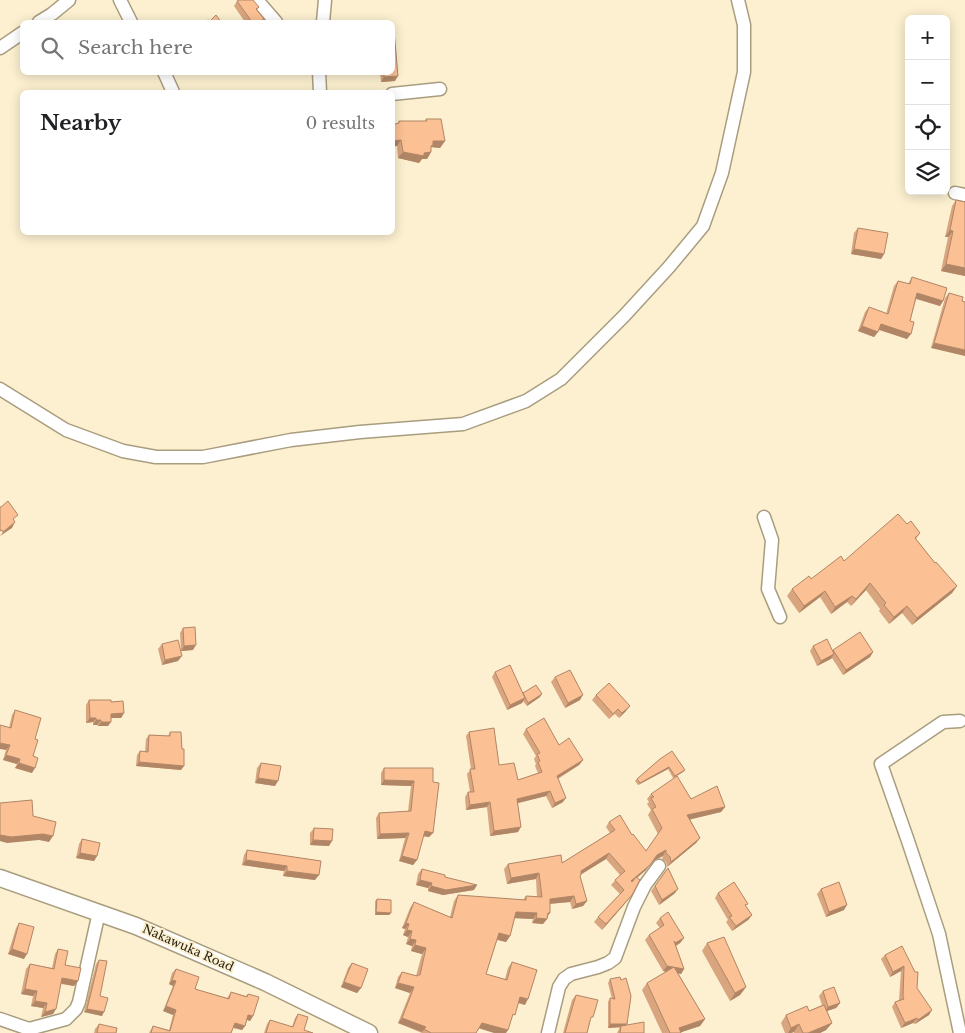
<!DOCTYPE html>
<html lang="en">
<head>
<meta charset="utf-8">
<style>
  :root { --surface:#fff; --page:#f6f6f6; --text:#202124; --muted:#757577; --line:#e0e0e0 }
  body { margin:0; font-family:"Libre Baskerville",serif; background:var(--page); color:var(--text) }
  .controls { position:absolute; right:15px; top:15px; display:grid; overflow:hidden; border-radius:8px; box-shadow:0 2px 12px #0003 }
  .controls button { width:45px; height:45px; display:grid; place-items:center; padding:0; border:0; border-bottom:1px solid var(--line); background:var(--surface); color:var(--text); font:25px sans-serif }
  .list { margin:0; padding:0; list-style:none }
  h2 { display:flex; justify-content:space-between; align-items:center; height:65px; margin:0; padding:0 20px; font-size:21px }
  h2 small { font-size:16px; font-weight:400; color:var(--muted) }
  .icon { flex:none; width:28px; height:28px; fill:none; stroke:currentColor; stroke-width:2; stroke-linecap:round; stroke-linejoin:round }
  .map { position:relative; flex:none; width:965px; height:1033px; overflow:hidden }
  .search { position:absolute; background:var(--surface); box-shadow:0 2px 12px #0003; left:20px; top:20px; width:375px; height:55px; display:flex; align-items:center; gap:12px; box-sizing:border-box; padding:0 18px; border-radius:8px; color:var(--muted); font-size:19px }
  .panel { position:absolute; background:var(--surface); box-shadow:0 2px 12px #0003; left:20px; top:90px; width:375px; height:145px; border-radius:8px }
  .map>svg:first-child { display:block }
  .lines { fill:none; stroke-linecap:round; stroke-linejoin:round }
  .minor-casing { stroke:#a99d7f; stroke-width:15 }
  .major-casing { stroke:#a99d7f; stroke-width:19 }
  .minor { stroke:#fff; stroke-width:12 }
  .major { stroke:#fff; stroke-width:16 }
  .wall { fill:#d8a57e }
  .shaded-wall { fill:#b08667 }
  .building { fill:#fbc093; stroke:#b08667 }
  .labels { text-anchor:middle; stroke-width:4; stroke-linejoin:round; paint-order:stroke }
  .street-label { font-size:12px; fill:#241f14; stroke:#fcf0d0 }
</style>
</head>
<body>
<div class="map">
<svg width="965" height="1033" viewBox="0 0 965 1033">
  <rect width="100%" height="100%" fill="#fcf0d0"/>
  <g class="lines">
    <g class="minor-casing">
      <g id="minor">
        <path d="M120 0 131 22"/>
        <path d="M257 0 276 22"/>
        <path d="M39 22 52 14 69 0"/>
        <path d="M323 22 325 0"/>
        <path d="M0 48 22 33"/>
        <path d="M164 72 173 92"/>
        <path d="M319 72 320 92"/>
        <path d="M392 94 440 89"/>
        <path d="M955 193 965 195"/>
        <path d="M0 389 66 430 123 451 156 457H203L291 440 360 432 463 424 526 401 561 379 624 316 669 267 703 226 722 173 744 72V25L738 0"/>
        <path d="M764 517 772 540 768 589 780 617"/>
        <path d="M960 721 943 722 881 764 908 841 939 934 960 1033"/>
        <path d="M0 1019 29 1029 66 1019 76 1009 79 1002 99 912"/>
        <path d="M548 1033 559 987 564 979 571 974 598 967 608 963 615 958 634 907 645 885 659 866"/>
      </g>
    </g>
    <g class="major-casing">
      <path id="major" d="M0 878 136 926 265 982 369 1033"/>
    </g>
    <use href="#minor" class="minor"/>
    <use href="#major" class="major"/>
  </g>
  <g class="wall">
    <path d="M237 1 259 7 257 10 261 22H245L234 6Z"/>
    <path d="M380 72H392L395 81 381 82Z"/>
    <path d="M426 119 445 141 440 148 431 147V152L427 159H422L419 163 398 158 397 146V124L399 121H425Z"/>
    <path d="M956 200 965 276 941 271 948 237H945L952 206Z"/>
    <path d="M858 228 884 254 881 259 851 254 854 233Z"/>
    <path d="M912 277 943 301 940 306 916 299 910 321 907 339 879 330 874 337 858 331 865 312 869 307 886 314 894 286 898 281 908 284Z"/>
    <path d="M949 293 962 301 965 302 931 348 945 298Z"/>
    <path d="M907 524 920 533 916 539 935 563 957 586 952 593 912 625 902 613 889 624 879 611 880 609 866 590 851 606 847 602 831 614 820 597 799 613 787 596 792 589 844 561Z"/>
    <path d="M183 628 193 650 181 651 180 633Z"/>
    <path d="M162 644 178 661 162 665 158 649Z"/>
    <path d="M813 646 833 651V650L873 652 870 657 843 675 832 658 817 666 810 651Z"/>
    <path d="M495 672 523 693 540 697 527 706 523 701 522 703 507 710 492 677Z"/>
    <path d="M555 677 580 700 565 708 551 682Z"/>
    <path d="M596 695 626 711 619 718 615 714 609 719 592 700Z"/>
    <path d="M89 700 111 702 124 713 121 718H111L108 726H98L97 725H93V722L86 723V705Z"/>
    <path d="M15 710 35 739 32 773 15 768 17 764 3 760 6 750 9 728 12 715Z"/>
    <path d="M526 729 559 745 583 760 579 765 558 779 563 802 552 808 546 796 518 803V832L490 836 487 807 466 810 465 797 468 792H470L467 774 471 769 466 736 469 732 499 765 518 780 538 773 535 766 536 764 534 759 536 756 523 734Z"/>
    <path d="M170 732 181 770 136 766 137 755 140 751 145 752 146 739 149 735 168 736Z"/>
    <path d="M660 759 683 772 673 778 668 769 638 785 635 781 637 779Z"/>
    <path d="M261 763 275 786 255 783 257 768Z"/>
    <path d="M384 768 433 782V833L429 837 423 836 417 860 413 865 399 861 405 838 377 839 376 818 379 813 408 811 411 786 381 785V773Z"/>
    <path d="M651 794 691 799 725 807 721 812 690 819 700 838 696 843 667 867 666 862 662 859 663 856 653 861 646 870 637 878 628 900 602 930 594 922 598 917 620 894 611 885 620 875 606 859 581 874 580 877 587 901 583 906 572 909 570 902 550 904 547 919 543 924 532 923 533 919 515 918 510 936 506 942 497 940 486 974 505 979 508 968 512 962 525 1005 518 1003 478 1029 476 1033H422L398 1023 410 993 395 988 398 977 402 972 416 976 422 954 411 951 412 946 406 944 408 937 403 935 405 929 402 928 410 908 414 902 450 917 454 901 458 895 523 900 526 896 537 897 536 879 507 884 504 869 508 864 562 863 610 833 606 827 609 822 632 835 646 851 658 834 648 815 651 810 647 804 649 802 647 799Z"/>
    <path d="M314 828 329 846 310 845V833Z"/>
    <path d="M82 839 97 856 94 861 76 858 79 844Z"/>
    <path d="M247 850 321 861 315 880 283 876 284 871 242 865 244 855Z"/>
    <path d="M668 868 678 889 674 894 659 905 651 891Z"/>
    <path d="M422 869 445 877 474 890 443 895 428 891V888L416 885 418 874Z"/>
    <path d="M821 889 844 910 826 917 817 894Z"/>
    <path d="M718 893 746 906 752 915 748 920 732 931 726 922 728 920 715 898Z"/>
    <path d="M377 899 391 913 389 915H375V901Z"/>
    <path d="M660 918 684 938 680 943 676 946 684 969 681 974 678 973 705 1019 700 1026 681 1032V1033H662L642 990 647 983 666 972 663 971 645 940 649 935 660 928 656 923Z"/>
    <path d="M19 923 24 959 8 954 16 928Z"/>
    <path d="M707 943 746 987 740 995 730 1001 702 951Z"/>
    <path d="M902 946 917 988 929 1015 915 1024 913 1023 901 1028 892 1007 895 1002 899 1000 901 971 890 977 881 959 885 955Z"/>
    <path d="M58 949 74 986 61 984 53 1014 41 1017 43 1008 31 1006 33 996 21 994 26 969 30 964 52 968 55 954Z"/>
    <path d="M99 960 100 996 102 1016 84 1012 96 964Z"/>
    <path d="M352 963 361 988 357 993 341 987 348 968Z"/>
    <path d="M176 969 195 989 227 998 231 992 246 996 248 994 253 1016 250 1021 247 1020 245 1026 242 1030 233 1028 231 1033H149L153 1026 169 1030 173 1015 163 1011 173 986 169 984 172 973Z"/>
    <path d="M610 979 627 1024V1025L644 1033H617L620 1027 608 1028V1002L610 998 612 999 608 983Z"/>
    <path d="M823 991 840 1003 836 1008 827 1011 832 1023 826 1030 820 1033H794V1032L791 1033H785L781 1023 786 1015 809 1011 822 1005 819 996Z"/>
    <path d="M576 995 590 1022 587 1033H563L572 1000Z"/>
    <path d="M298 1014 304 1030 313 1033H264L267 1024 270 1020 292 1027 295 1018Z"/>
    <path d="M99 1024 116 1033H94L95 1029Z"/>
  </g>
  <g class="shaded-wall">
    <path d="M398 76 395 81 381 82 384 77Z"/>
    <path d="M401 140 397 146 392 147V141Z"/>
    <path d="M433 141H445L440 148 431 147 428 151Z"/>
    <path d="M403 152 424 153 431 152 427 159H422L419 163 398 158Z"/>
    <path d="M950 230 953 231 948 237H945Z"/>
    <path d="M854 249 884 254 881 259 851 254Z"/>
    <path d="M946 264 965 268V276L941 271Z"/>
    <path d="M917 293 943 301 940 306 914 298Z"/>
    <path d="M881 324 911 334 907 339 877 329Z"/>
    <path d="M862 326 878 332 874 337 858 331Z"/>
    <path d="M934 343 965 350V356L931 348Z"/>
    <path d="M15 522 12 528 0 536 3 532Z"/>
    <path d="M870 583 866 590 851 606 856 599Z"/>
    <path d="M957 586 952 593 912 625 917 618Z"/>
    <path d="M825 591 820 597 799 613 804 606Z"/>
    <path d="M852 596 847 602 831 614 835 607Z"/>
    <path d="M907 606 902 613 889 624 894 617Z"/>
    <path d="M196 645 193 650 181 651 184 646Z"/>
    <path d="M873 652 870 657 843 675 846 670Z"/>
    <path d="M834 654 831 659 817 666 821 661Z"/>
    <path d="M182 656 178 661 162 665 165 660Z"/>
    <path d="M542 694 540 697 527 706 528 703Z"/>
    <path d="M583 695 580 700 565 708 568 703Z"/>
    <path d="M525 698 522 703 507 710 510 705Z"/>
    <path d="M630 706 626 711 619 718 622 713Z"/>
    <path d="M124 713 121 718H108L111 714Z"/>
    <path d="M90 718H96L93 722 86 723Z"/>
    <path d="M96 720H101L97 725H93Z"/>
    <path d="M101 722H111L108 726H98Z"/>
    <path d="M0 743 10 745 6 750 0 749Z"/>
    <path d="M6 755 20 759 17 764 3 760Z"/>
    <path d="M583 760 579 765 553 781 557 776Z"/>
    <path d="M139 762 184 766 181 770 136 766Z"/>
    <path d="M19 763 35 768 32 773 15 768Z"/>
    <path d="M669 767 668 769 638 785 640 783Z"/>
    <path d="M685 770 683 772 673 778 675 776Z"/>
    <path d="M258 778 278 781 275 786 255 783Z"/>
    <path d="M384 780 414 781 411 786 381 785Z"/>
    <path d="M550 791 546 796 514 804 517 799Z"/>
    <path d="M566 798 563 802 552 808 555 803Z"/>
    <path d="M490 802 487 807 466 810 470 805Z"/>
    <path d="M725 807 721 812 684 821 687 815Z"/>
    <path d="M521 827 518 832 490 836 494 831Z"/>
    <path d="M425 831 433 833 429 837 422 836Z"/>
    <path d="M409 833 405 838 377 839 380 834Z"/>
    <path d="M43 834 53 836 49 842 39 840 7 843 0 841V835Z"/>
    <path d="M700 838 696 843 667 867 671 862Z"/>
    <path d="M313 840 332 841 329 846 310 845Z"/>
    <path d="M666 850 663 856 653 861 646 870 627 886 631 881 657 855Z"/>
    <path d="M80 853 97 856 94 861 76 858Z"/>
    <path d="M609 853 606 859 577 877 581 871Z"/>
    <path d="M402 856 417 860 413 865 399 861Z"/>
    <path d="M246 860 287 866 284 871 242 865Z"/>
    <path d="M287 871 319 875 315 880 283 876Z"/>
    <path d="M539 873 536 879 507 884 511 878Z"/>
    <path d="M420 880 432 883 428 888 416 885Z"/>
    <path d="M477 885 474 890 443 895 428 891 431 886Z"/>
    <path d="M678 889 674 894 659 905 662 900Z"/>
    <path d="M632 895 628 900 602 930 606 924Z"/>
    <path d="M574 896 570 902 546 904 550 899Z"/>
    <path d="M587 901 583 906 572 909 576 904Z"/>
    <path d="M847 905 844 910 826 917 829 912Z"/>
    <path d="M376 912 391 913 389 915H375Z"/>
    <path d="M516 912 537 913 533 919 512 918Z"/>
    <path d="M548 913H550L546 918 547 919 543 924 532 923 536 918Z"/>
    <path d="M752 915 748 920 732 931 736 926Z"/>
    <path d="M406 923 409 924 405 929 402 928Z"/>
    <path d="M407 930 412 931 408 937 403 935Z"/>
    <path d="M499 933 510 936 506 942 495 939Z"/>
    <path d="M684 938 680 943 672 948 675 943Z"/>
    <path d="M410 939 416 940 412 946 406 944Z"/>
    <path d="M415 945 426 948 422 954 411 951Z"/>
    <path d="M12 949 27 954 24 959 8 954Z"/>
    <path d="M667 966 684 969 681 974 663 971Z"/>
    <path d="M904 966 901 971 890 977 893 972Z"/>
    <path d="M62 978 78 981 74 986 59 983Z"/>
    <path d="M172 980 176 981 173 986 169 984Z"/>
    <path d="M344 982 361 988 357 993 341 987Z"/>
    <path d="M398 983 414 987 410 993 395 988Z"/>
    <path d="M746 987 740 995 730 1001 735 993Z"/>
    <path d="M25 989 37 991 33 996 21 994Z"/>
    <path d="M520 997 528 999 525 1005 516 1002Z"/>
    <path d="M35 1001 47 1003 43 1008 31 1006Z"/>
    <path d="M840 1003 836 1008 824 1012 828 1007Z"/>
    <path d="M166 1006 176 1010 173 1015 163 1011Z"/>
    <path d="M56 1009 53 1014 41 1017 45 1012Z"/>
    <path d="M87 1009 104 1012 102 1016 84 1012Z"/>
    <path d="M932 1010 929 1015 915 1024 918 1020Z"/>
    <path d="M248 1015 253 1016 250 1021 245 1019Z"/>
    <path d="M402 1018 426 1027 422 1032 398 1023Z"/>
    <path d="M917 1018 913 1023 901 1028 905 1023Z"/>
    <path d="M705 1019 700 1026 679 1033V1028Z"/>
    <path d="M235 1023 245 1026 242 1030 232 1027Z"/>
    <path d="M482 1023 508 1030 506 1033H494L478 1028Z"/>
    <path d="M832 1023 826 1030 820 1033H808Z"/>
    <path d="M610 1024H627L625 1027 608 1028Z"/>
    <path d="M799 1024 794 1032 791 1033H788L791 1028Z"/>
  </g>
  <g class="building">
    <path d="M239 0H253L259 7 256 9 264 19 258 22H252L237 1Z"/>
    <path d="M216 15 221 22H205L208 20 210 21Z"/>
    <path d="M392 31H394L398 76 384 77V72H392Z"/>
    <path d="M426 119H441L445 141H433V145L431 146V152L424 153V156L403 152 401 140 392 141V125L399 123V121H427Z"/>
    <path d="M956 200 965 202V268L946 264 953 231 950 230Z"/>
    <path d="M858 228 888 233 884 254 854 249Z"/>
    <path d="M912 277 947 288 943 301 917 293 910 321 914 322 911 334 881 324 878 332 862 326 869 307 888 314 898 281 910 284Z"/>
    <path d="M949 293 963 297 962 301 965 302V350L934 343Z"/>
    <path d="M8 501 18 515 13 519 15 522 3 532 2 530 0 531V507H1Z"/>
    <path d="M898 514 907 524 911 521 920 533 915 538 935 563 936 562 957 586 917 618 907 606 894 617 884 605 886 603 870 583 856 599 852 596 835 607 825 591 804 606 792 589 809 576 811 579 841 556 844 561Z"/>
    <path d="M195 627 196 645 184 646 183 628Z"/>
    <path d="M860 632 873 652 846 670 833 650Z"/>
    <path d="M827 639 834 654 821 661 813 646Z"/>
    <path d="M178 640 182 656 165 660 162 644Z"/>
    <path d="M510 665 525 698 510 705 495 672Z"/>
    <path d="M570 670 583 695 568 703 555 677Z"/>
    <path d="M609 683 630 706 622 713 618 709 613 714 596 695Z"/>
    <path d="M536 685 542 694 528 703 523 693Z"/>
    <path d="M89 700H111V702L123 701 124 713 111 714V722H101V720H96V718H90Z"/>
    <path d="M15 710 41 718 35 739 38 740 33 756 38 758 35 768 19 763 20 759 6 755 10 745 0 743V725L11 728Z"/>
    <path d="M544 718 559 745 569 738 583 760 557 776 566 798 555 803 550 791 517 799 521 827 494 831 490 802 470 805 468 792H474L470 769H475L469 732 494 728 499 765 514 763 518 780 542 772 538 762 540 761 537 754 540 753 526 729Z"/>
    <path d="M170 732H181L182 749H184V766L139 762 140 751 148 752 149 735 170 736Z"/>
    <path d="M672 751 685 770 675 776 669 767 640 783 637 779 660 759Z"/>
    <path d="M261 763 281 766 278 781 258 778Z"/>
    <path d="M384 768H433V782L439 783 433 833 425 831 417 860 402 856 409 833 380 834 379 813 411 811 414 781 384 780Z"/>
    <path d="M677 776 691 799 717 786 725 807 687 815 700 838 671 862 670 857 666 853V850L657 855 650 865 631 881 632 882 636 877 640 880 632 895 606 924 598 917 624 890 615 880 625 871 609 853 581 871V875L580 876 587 901 576 904 574 896 550 899V913H548L547 919 536 918 537 913 516 912 510 936 499 933 486 974 507 980 512 962 537 970 528 999 520 997 515 1015 513 1014 508 1030 482 1023 476 1033H431L424 1029 426 1027 402 1018 414 987 398 983 402 972 417 976 418 975H420L426 948 415 945 416 940 410 939 412 931 407 930 409 924 406 923 414 902 452 918 458 895 526 900V896L542 897 539 873 511 878 508 864 561 855 562 863 615 830 609 822 620 815 632 835 633 834 646 851 662 828 652 809 656 807 651 798 654 797 651 794Z"/>
    <path d="M32 800 33 816 56 822 53 836 43 834 11 837 0 835V803Z"/>
    <path d="M314 828 333 829 332 841 313 840Z"/>
    <path d="M82 839 100 843 97 856 80 853Z"/>
    <path d="M247 850 321 861 319 875 287 871V866L246 860Z"/>
    <path d="M668 868 678 889 662 900 655 886Z"/>
    <path d="M422 869 445 875V877L477 885 446 890 431 886 432 883 420 880Z"/>
    <path d="M734 882 748 904 745 905 752 915 736 926 729 917 732 916 718 893Z"/>
    <path d="M839 882 847 905 829 912 821 889Z"/>
    <path d="M377 899 391 900V913L376 912Z"/>
    <path d="M668 912 684 938 675 943 674 941 684 969 667 966 649 935 664 925 660 918Z"/>
    <path d="M19 923 34 927 27 954 12 949Z"/>
    <path d="M724 937 746 987 735 993 707 943Z"/>
    <path d="M902 946 915 972H918L917 988 932 1010 918 1020 917 1018 905 1023 895 1002 904 999 903 997 904 966 893 972 885 955Z"/>
    <path d="M58 949 68 951 65 965 81 968 78 981 62 978 56 1009 45 1012 47 1003 35 1001 37 991 25 989 30 964 54 969Z"/>
    <path d="M99 960 107 961 100 996 108 998 104 1012 87 1009Z"/>
    <path d="M352 963 368 969 361 988 344 982Z"/>
    <path d="M674 967 705 1019 679 1028 681 1033H670L647 983Z"/>
    <path d="M176 969 199 977 195 989 229 999 231 992 247 997 248 994 259 997 253 1016 248 1015 245 1026 235 1023 231 1033H151L153 1026 170 1031 176 1010 166 1006 176 981 172 980Z"/>
    <path d="M620 977 621 980 626 978 631 996 627 1024H610V998L615 999 610 979Z"/>
    <path d="M834 987 840 1003 828 1007 823 991Z"/>
    <path d="M576 995 598 1000 593 1017H591L587 1033H565Z"/>
    <path d="M824 1005 832 1023 808 1033H803L799 1024 791 1028 786 1015 807 1006 809 1011Z"/>
    <path d="M298 1014 308 1017 304 1030 313 1033H266L270 1020 293 1027Z"/>
    <path d="M644 1022V1033H620L621 1026Z"/>
    <path d="M99 1024 117 1028 116 1033H97Z"/>
  </g>
  <g class="labels">
    <g class="street-label">
      <text transform="translate(188 948) rotate(24)" y="4">Nakawuka Road</text>
    </g>
  </g>
</svg>
<div class="controls">
<button>+</button>
<button>−</button>
<button><svg class="icon" aria-label="locate" viewBox="0 0 24 24"><circle cx="12" cy="12" r="6"/><path d="M12 2v4M12 18v4M2 12h4M18 12h4"/></svg></button>
<button><svg class="icon" aria-label="layers" viewBox="0 0 24 24"><path d="M12 4l9 5-9 5-9-5zM3 14l9 5 9-5"/></svg></button>
</div>
<div class="search"><svg class="icon" aria-label="search" viewBox="0 0 24 24"><circle cx="10" cy="10" r="6"/><path d="M15 15l6 6"/></svg>Search here</div>
<section class="panel">
<h2>Nearby<small>0 results</small></h2>
<ul class="list">
</ul>
</section>
</div>
</body>
</html>
